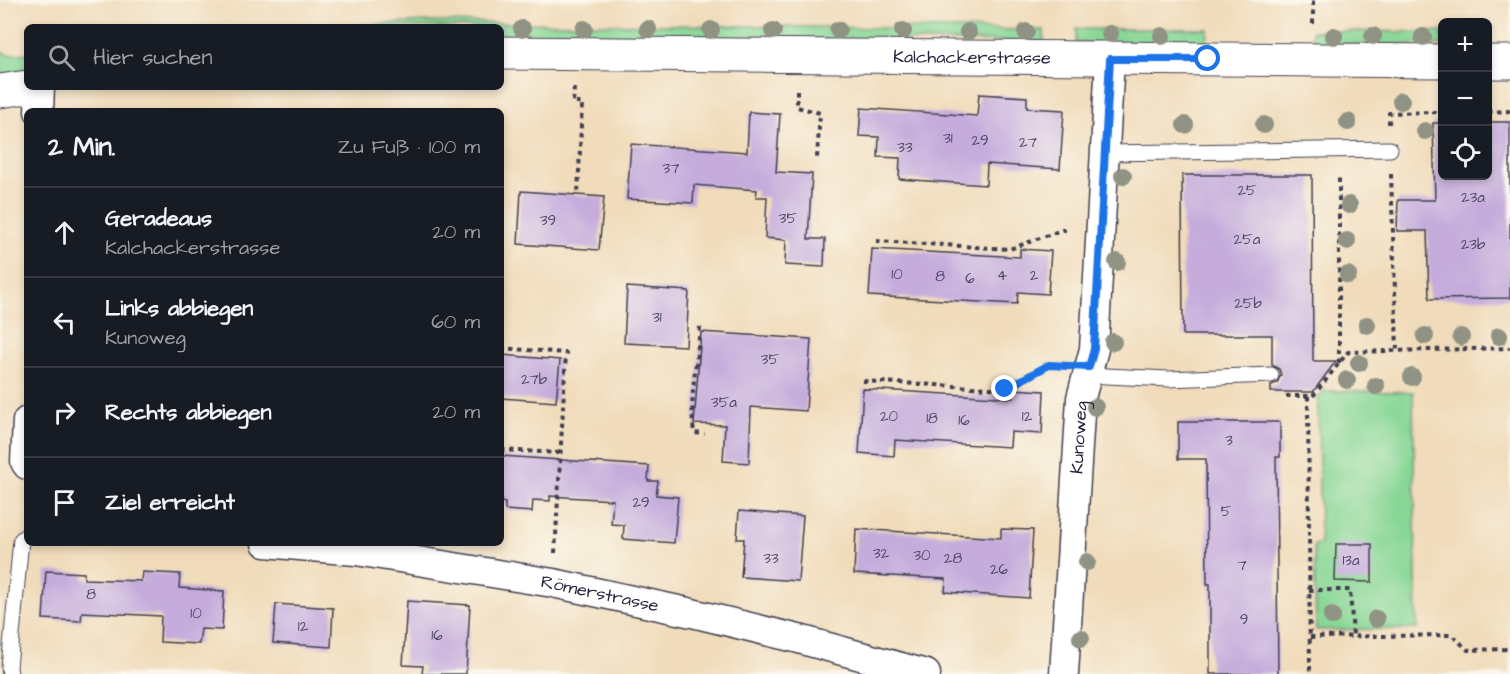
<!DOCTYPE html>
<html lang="de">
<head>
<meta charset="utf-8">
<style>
  :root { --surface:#171b24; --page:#20242c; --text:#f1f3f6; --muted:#9ea1a6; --line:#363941 }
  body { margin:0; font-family:"Architects Daughter",sans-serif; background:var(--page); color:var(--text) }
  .controls { position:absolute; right:18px; top:18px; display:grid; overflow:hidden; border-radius:9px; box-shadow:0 3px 9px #0003 }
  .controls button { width:54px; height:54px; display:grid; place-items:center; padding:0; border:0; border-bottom:2px solid var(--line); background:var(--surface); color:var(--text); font:30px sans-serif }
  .stop { position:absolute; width:18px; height:18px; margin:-14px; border:4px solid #1a73e8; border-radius:50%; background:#fff }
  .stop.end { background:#1a73e8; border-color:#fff; box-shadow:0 2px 6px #0008 }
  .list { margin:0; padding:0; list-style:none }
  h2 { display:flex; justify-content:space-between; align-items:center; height:78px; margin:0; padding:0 24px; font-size:26px }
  h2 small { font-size:20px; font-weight:400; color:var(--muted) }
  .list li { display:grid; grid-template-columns:39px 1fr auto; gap:18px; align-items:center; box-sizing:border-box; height:90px; padding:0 24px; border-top:2px solid var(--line) }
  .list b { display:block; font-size:22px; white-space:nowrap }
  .list p { margin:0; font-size:20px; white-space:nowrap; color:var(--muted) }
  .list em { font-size:20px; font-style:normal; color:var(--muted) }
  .icon { flex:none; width:33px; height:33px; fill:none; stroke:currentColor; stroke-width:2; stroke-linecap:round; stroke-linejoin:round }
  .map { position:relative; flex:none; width:1510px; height:674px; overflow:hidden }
  .search { position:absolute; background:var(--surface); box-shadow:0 3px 9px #0003; left:24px; top:24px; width:480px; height:66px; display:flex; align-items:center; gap:15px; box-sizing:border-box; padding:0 21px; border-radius:9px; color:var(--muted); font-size:22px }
  .panel { position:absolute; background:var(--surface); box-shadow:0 3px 9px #0003; left:24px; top:108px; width:480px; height:438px; border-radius:9px }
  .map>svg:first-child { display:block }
  .green { fill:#89d796; stroke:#567c68; stroke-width:1.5 }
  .building { fill:#c5acdc }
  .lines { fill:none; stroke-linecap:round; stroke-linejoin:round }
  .service-casing { stroke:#413e4e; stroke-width:17 }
  .minor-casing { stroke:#413e4e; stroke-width:31 }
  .tertiary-casing { stroke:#413e4e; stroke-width:35 }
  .path { stroke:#413e4e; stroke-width:4; stroke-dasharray:4.5 4.5; stroke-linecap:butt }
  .service { stroke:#fff; stroke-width:15 }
  .minor { stroke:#fff; stroke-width:28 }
  .tertiary { stroke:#fff; stroke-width:33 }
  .tree { fill:#909383 }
  .route { stroke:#1a73e8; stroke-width:8 }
  .labels { text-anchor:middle; stroke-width:6; stroke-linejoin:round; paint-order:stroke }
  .number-label { font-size:15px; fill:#4b4463 }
  .street-label { font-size:18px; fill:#22223b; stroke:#fbf7ec }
</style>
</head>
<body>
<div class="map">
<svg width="1510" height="674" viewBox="0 0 1510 674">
  <rect width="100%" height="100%" fill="#fbf7ec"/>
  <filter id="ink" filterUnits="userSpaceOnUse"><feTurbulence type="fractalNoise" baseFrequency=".0167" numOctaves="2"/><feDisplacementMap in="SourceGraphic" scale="12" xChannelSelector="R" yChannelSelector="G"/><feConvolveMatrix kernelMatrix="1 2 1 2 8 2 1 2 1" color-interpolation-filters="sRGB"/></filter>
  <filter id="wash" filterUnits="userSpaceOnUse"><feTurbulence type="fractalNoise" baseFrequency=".008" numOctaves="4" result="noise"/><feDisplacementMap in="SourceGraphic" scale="24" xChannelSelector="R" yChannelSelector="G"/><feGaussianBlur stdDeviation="1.35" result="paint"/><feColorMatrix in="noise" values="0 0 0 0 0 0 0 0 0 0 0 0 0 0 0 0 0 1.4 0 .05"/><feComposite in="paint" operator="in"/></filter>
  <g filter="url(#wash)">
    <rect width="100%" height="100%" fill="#f0dbba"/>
    <g class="green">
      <path d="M431 22 1044 30V42L501 36V27H288Z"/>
      <path d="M1076 29H1208L1207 43H1076Z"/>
      <path d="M1312 31 1442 32V45L1312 44Z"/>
      <path d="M0 51 9 55 27 53V70L0 74Z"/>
      <path d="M1324 391 1413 392 1417 629 1316 630 1314 545 1320 544 1318 398Z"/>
    </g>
    <g id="blocks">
      <g class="building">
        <path d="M979 94 1027 97V108L1064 110 1060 169 987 164 986 185 899 179 900 158 878 157 879 137 859 136 861 108 977 116Z"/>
        <path d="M749 112 780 114 776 172 812 174 808 239H825L824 267 785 265 786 240 765 238 767 197H756L757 190 694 185 693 203 627 199 631 144 747 152Z"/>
        <path d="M1488 122H1510V298L1429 299 1427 231H1397L1398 200H1435L1433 123H1443V176H1488Z"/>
        <path d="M1182 175H1312L1313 361H1336L1313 392H1271V385L1277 383 1281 375 1279 369 1272 365V335H1183Z"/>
        <path d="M521 191 604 197 599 250 518 244Z"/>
        <path d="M872 249 1020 257V249L1051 251 1048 294 1018 292 1017 304 869 296Z"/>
        <path d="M627 287 689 291 686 346 624 343Z"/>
        <path d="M701 332 811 339 806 411 751 407 749 463 723 461 725 425 694 424Z"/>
        <path d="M501 355 560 360 556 402 501 398Z"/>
        <path d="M863 389 1013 398V389L1044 391 1042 434 1011 432 1010 447 895 440 894 456 859 453Z"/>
        <path d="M1178 422H1280V457H1276L1278 674H1210V584H1207L1206 459H1178Z"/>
        <path d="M501 456 649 466 648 481H658L656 495 678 497 674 543 623 539 624 525 611 524 613 500 550 496V501L533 500 532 512 505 510V503L501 502Z"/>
        <path d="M739 511 803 516 798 581 741 577 744 539H737Z"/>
        <path d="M856 529 1001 538V529L1033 530 1029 598 945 592 946 579 854 574Z"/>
        <path d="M1336 544H1372V582L1335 581Z"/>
        <path d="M46 571 84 573V579L141 581 142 572 180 574 179 588 224 591 222 630 201 629 199 644 160 642 161 616 82 612 81 621 43 619Z"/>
        <path d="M407 601 470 605 466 674H422L423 666 403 665Z"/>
        <path d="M276 604 333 608 331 647 273 643Z"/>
      </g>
    </g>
  </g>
  <g filter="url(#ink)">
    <use href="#blocks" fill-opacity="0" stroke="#413e4e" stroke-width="1.5"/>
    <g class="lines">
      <g class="service-casing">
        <g id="service">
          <path d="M1105 153 1390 149"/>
          <path d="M1087 375 1168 379 1271 375"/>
          <path d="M10 674 9 667 21 540 27 535"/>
        </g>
      </g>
      <g class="minor-casing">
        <g id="minor">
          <path d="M39 111 40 87"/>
          <path d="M27 421 25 462 27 465"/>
          <path id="s1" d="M266 543 356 551 553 583 692 613 799 639 926 674"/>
          <path id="s2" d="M1064 674 1081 398 1094 349 1110 59"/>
        </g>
      </g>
      <g class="tertiary-casing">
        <g id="tertiary">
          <path id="s3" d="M501 53 1442 61"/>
          <path d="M1488 62H1510"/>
          <path d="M0 91 27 87"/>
        </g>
      </g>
      <g class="path">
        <path d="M1313 24V0"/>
        <path d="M574 88 573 103H582L578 195"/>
        <path d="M797 90V107L820 113 817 158"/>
        <path d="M1488 112 1510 111"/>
        <path d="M1389 124V113L1442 112"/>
        <path d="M1391 174 1397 350"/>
        <path d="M876 241 1010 249 1062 230H1069"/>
        <path d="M700 327C697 365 689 393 694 433L705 434"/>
        <path d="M501 348 566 353 555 553"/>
        <path d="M1339 363V175"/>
        <path d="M863 381 1005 389 1049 365 1057 366"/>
        <path d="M1286 396H1313L1348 352 1510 348"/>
        <path d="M1308 396 1310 674"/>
        <path d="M501 450 561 453"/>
        <path d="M1309 590H1350L1353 636"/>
        <path d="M1310 637 1452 635 1468 650 1510 649"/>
      </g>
      <use href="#service" class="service"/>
      <use href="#minor" class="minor"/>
      <use href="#tertiary" class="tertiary"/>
    </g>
    <g class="tree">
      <circle cx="522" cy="29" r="9"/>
      <circle cx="584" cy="29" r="9"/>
      <circle cx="648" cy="29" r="9"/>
      <circle cx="711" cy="30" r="9"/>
      <circle cx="838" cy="30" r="9"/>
      <circle cx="773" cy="31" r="9"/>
      <circle cx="903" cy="31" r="9"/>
      <circle cx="968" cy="32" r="9"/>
      <circle cx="1026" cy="32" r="9"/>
      <circle cx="1110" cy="34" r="9"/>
      <circle cx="1162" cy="36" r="9"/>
      <circle cx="1334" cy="36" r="9"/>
      <circle cx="1373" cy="36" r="9"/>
      <circle cx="1423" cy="37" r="9"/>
      <circle cx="1401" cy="101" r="9"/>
      <circle cx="1348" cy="122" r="9"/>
      <circle cx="1185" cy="125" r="9"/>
      <circle cx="1264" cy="125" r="9"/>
      <circle cx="1425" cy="131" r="9"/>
      <circle cx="1123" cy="176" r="9"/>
      <circle cx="1349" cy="205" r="9"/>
      <circle cx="1347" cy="241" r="9"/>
      <circle cx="1117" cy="262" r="9"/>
      <circle cx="1348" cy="275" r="9"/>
      <circle cx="1367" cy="325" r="9"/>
      <circle cx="1425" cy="336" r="9"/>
      <circle cx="1499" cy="336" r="9"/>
      <circle cx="1461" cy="337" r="9"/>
      <circle cx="1113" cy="342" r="9"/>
      <circle cx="1359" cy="363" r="9"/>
      <circle cx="1412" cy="377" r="9"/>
      <circle cx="1347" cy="380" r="9"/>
      <circle cx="1376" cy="386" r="9"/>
      <circle cx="1095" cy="407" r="9"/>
      <circle cx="1087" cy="562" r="9"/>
      <circle cx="1332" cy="616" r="9"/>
      <circle cx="1376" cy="619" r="9"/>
      <circle cx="1081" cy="638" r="9"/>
    </g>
  </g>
  <g class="lines" filter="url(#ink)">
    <path class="route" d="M1005 389 1049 365 1089 367 1094 349 1110 59H1208"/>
  </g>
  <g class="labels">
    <g class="number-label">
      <text x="948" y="143">31</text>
      <text x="980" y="145">29</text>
      <text x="1028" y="147">27</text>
      <text x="905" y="152">33</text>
      <text x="671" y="173">37</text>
      <text x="1247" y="195">25</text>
      <text x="1473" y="202">23a</text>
      <text x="788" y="223">35</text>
      <text x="548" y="225">39</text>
      <text x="1247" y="244">25a</text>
      <text x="1473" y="249">23b</text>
      <text x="897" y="279">10</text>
      <text x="1002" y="280">4</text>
      <text x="1034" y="280">2</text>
      <text x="940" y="281">8</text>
      <text x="970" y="283">6</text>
      <text x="1248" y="308">25b</text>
      <text x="657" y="322">31</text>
      <text x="770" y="364">35</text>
      <text x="534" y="384">27b</text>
      <text x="724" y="407">35a</text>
      <text x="889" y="421">20</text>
      <text x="1027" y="421">12</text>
      <text x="932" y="423">18</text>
      <text x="964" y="425">16</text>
      <text x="1229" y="445">3</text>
      <text x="641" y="507">29</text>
      <text x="1226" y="516">5</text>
      <text x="881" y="558">32</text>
      <text x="922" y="560">30</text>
      <text x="771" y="563">33</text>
      <text x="953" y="563">28</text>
      <text x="1351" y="565">13a</text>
      <text x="1242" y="570">7</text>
      <text x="999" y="574">26</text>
      <text x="91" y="599">8</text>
      <text x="196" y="618">10</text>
      <text x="1244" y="624">9</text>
      <text x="303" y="631">12</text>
      <text x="437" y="640">16</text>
    </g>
    <g class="street-label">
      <text dy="6" stroke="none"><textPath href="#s3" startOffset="471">Kalchackerstrasse</textPath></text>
      <text dy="6" stroke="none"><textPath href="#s2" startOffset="237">Kunoweg</textPath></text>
      <text dy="6" stroke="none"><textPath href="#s1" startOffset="338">Römerstrasse</textPath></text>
    </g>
  </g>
</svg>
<div class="controls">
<button>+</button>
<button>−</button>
<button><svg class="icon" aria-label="locate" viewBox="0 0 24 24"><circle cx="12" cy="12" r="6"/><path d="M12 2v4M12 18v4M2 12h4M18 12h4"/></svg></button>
</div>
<div class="stop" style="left:1208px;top:59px"></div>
<div class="stop end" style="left:1005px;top:389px"></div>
<div class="search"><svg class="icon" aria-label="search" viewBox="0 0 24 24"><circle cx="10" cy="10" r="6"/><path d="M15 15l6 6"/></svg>Hier suchen</div>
<section class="panel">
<h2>2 Min.<small>Zu Fuß · 100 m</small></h2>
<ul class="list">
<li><svg class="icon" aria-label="ahead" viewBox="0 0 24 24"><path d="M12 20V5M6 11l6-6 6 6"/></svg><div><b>Geradeaus</b><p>Kalchackerstrasse</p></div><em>20 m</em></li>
<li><svg class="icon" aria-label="left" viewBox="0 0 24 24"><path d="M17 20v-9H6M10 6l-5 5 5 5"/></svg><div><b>Links abbiegen</b><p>Kunoweg</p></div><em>60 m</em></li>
<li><svg class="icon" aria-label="right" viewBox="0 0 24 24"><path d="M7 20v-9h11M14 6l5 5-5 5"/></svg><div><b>Rechts abbiegen</b></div><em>20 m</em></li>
<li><svg class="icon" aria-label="arrive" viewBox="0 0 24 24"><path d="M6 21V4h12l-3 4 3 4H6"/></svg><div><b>Ziel erreicht</b></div></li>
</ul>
</section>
</div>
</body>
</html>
